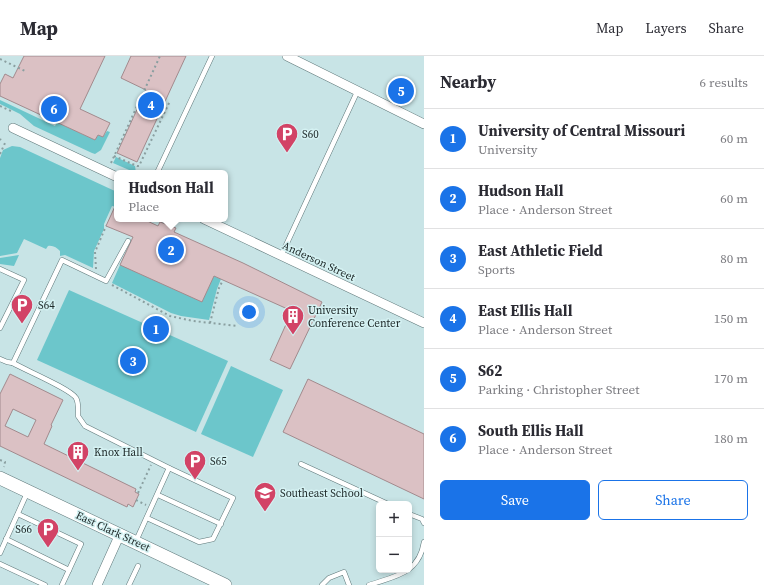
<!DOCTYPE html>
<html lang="en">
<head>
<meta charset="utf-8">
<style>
  :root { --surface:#fff; --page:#f2f2f3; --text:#2b2b33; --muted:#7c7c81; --line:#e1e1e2; --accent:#1a73e8 }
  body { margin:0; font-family:"Source Serif 4",serif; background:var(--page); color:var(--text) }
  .controls { position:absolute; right:12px; bottom:12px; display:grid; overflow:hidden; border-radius:6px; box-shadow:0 2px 6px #0003 }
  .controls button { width:36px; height:36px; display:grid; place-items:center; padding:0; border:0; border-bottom:1px solid var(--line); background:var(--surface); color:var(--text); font:20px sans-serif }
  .you { position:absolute; left:249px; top:256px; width:14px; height:14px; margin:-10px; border:3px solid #fff; border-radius:50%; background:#1a73e8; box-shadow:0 0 0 6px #1a73e833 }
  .badge { display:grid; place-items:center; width:26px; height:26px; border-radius:50%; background:var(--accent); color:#fff; font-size:13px; font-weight:700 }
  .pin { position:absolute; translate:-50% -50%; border:2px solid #fff; box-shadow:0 1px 4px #0006 }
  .popup { position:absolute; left:114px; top:114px; width:114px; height:52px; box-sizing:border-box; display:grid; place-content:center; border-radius:6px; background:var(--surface); filter:drop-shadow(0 1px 3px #0005); font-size:13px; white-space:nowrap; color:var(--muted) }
  .popup b { font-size:15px; color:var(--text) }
  .popup::after { content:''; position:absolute; left:50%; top:100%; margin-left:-8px; border:8px solid transparent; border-top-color:var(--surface) }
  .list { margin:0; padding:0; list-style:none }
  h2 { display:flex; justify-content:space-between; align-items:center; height:52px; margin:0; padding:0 16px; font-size:17px }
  h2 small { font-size:13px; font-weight:400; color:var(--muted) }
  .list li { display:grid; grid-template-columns:26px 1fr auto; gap:12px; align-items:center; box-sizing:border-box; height:60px; padding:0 16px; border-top:1px solid var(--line) }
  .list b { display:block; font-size:15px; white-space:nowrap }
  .list p { margin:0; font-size:13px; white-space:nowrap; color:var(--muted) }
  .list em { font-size:13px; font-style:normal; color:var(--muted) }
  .actions { display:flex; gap:8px; padding:12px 16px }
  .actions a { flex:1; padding:9px 0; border:1px solid var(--accent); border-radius:6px; text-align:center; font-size:14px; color:var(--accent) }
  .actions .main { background:var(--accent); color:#fff }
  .map { position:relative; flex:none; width:424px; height:529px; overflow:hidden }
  header { display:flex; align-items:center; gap:24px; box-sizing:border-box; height:56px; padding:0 20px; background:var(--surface); border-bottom:1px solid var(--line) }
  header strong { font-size:19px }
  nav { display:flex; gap:22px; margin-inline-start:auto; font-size:14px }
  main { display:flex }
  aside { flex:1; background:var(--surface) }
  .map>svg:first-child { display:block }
  .green { fill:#6cc6cb }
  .building { fill:#dbc1c4; stroke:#a28a8d; fill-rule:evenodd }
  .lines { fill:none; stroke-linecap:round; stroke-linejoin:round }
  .lane-casing { stroke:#5f787a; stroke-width:5.5 }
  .street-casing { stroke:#5f787a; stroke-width:10 }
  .secondary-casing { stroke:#5f787a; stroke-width:14 }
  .path { stroke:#8a9fa0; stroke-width:2; stroke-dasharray:2 3; stroke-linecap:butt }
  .lane { stroke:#fff; stroke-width:4.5 }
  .street { stroke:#fff; stroke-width:9 }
  .secondary { stroke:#fff; stroke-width:13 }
  .labels { text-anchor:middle; stroke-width:3; stroke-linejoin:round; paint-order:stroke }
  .poi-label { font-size:11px; fill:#202b2b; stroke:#d5f2f3; text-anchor:start }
  .street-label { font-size:11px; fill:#202b2b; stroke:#d5f2f3 }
</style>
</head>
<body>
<header>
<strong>Map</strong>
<nav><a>Map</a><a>Layers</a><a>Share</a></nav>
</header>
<main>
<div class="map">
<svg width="424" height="529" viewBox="0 0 424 529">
  <rect width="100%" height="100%" fill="#c8e4e6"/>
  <g class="green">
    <path d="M0 44 55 70 57 66 95 84 98 79 103 81 107 75 110 76 101 94 95 98 92 97 34 70 20 58 0 48Z"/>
    <path d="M12 90 20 91 117 136V151L112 150 104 168V173L94 195 93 212 65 199 60 200V195C57 192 53 189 48 190L46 193 24 183 17 197 0 200V102L3 94Z"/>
    <path d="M116 101 135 110 136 117 113 107Z"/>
    <path d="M19 199 14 210 0 208V202Z"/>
    <path d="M120 209 214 220 221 223 217 233 209 264 181 260 171 257 112 227Z"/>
    <path d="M69 234 228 305 196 376 37 304Z"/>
    <path d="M231 310 283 334 253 401 201 378Z"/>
  </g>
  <g class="building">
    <path d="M24 0H105L80 53 110 67 103 81 98 79 95 84 0 40V28L5 18 13 22Z"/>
    <path d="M131 0H186L137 106 117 97 146 34 121 22Z"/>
    <path d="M117 146V163H143L158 170 160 166 176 172 174 176 243 207 322 246 290 313 270 304 292 255 214 220 202 246 120 209 133 181 106 170Z"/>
    <path d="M10 318 63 344 51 369 52 370 44 388 136 433 135 436 139 438 133 451 128 448 127 451 0 390V338ZM13 353 36 364 28 381 5 370Z"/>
    <path d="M308 323 424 378V443L283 376Z"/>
  </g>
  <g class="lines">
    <g class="lane-casing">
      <g id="lane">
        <path d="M157 117 212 0"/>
        <path d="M281 200 358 34"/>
        <path d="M0 213 24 224 0 272"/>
        <path d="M0 303 7 306 13 307 62 204 106 225 128 185"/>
        <path d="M13 307C25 314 71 333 76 342 79 347 78 355 78 360L85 370 169 412 233 442 213 483 199 486 147 462"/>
        <path d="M301 408 388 448"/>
        <path d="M158 439 221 468"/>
        <path d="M409 458 422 463 424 467"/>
        <path d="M6 483 69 514 81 488 18 458"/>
        <path d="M136 485 169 412"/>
        <path d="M0 497 27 437"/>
        <path d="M0 508 45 529"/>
        <path d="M62 529 69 514"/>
        <path d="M129 529 138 510"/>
        <path d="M322 529 329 522 344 516 349 529"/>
        <path d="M369 529C395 520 419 518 424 486"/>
      </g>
    </g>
    <g class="street-casing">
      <g id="street">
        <path d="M287 0 424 68"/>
        <path d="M13 72 117 121"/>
        <path d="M204 163 424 267"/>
        <path d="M97 529 120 478"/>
      </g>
    </g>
    <g class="secondary-casing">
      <path id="secondary" d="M0 422 225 529"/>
    </g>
    <g class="path">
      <path d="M0 3 25 15"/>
      <path d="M0 50 13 56"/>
      <path d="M0 83 1 84"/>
      <path d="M0 98 5 87"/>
      <path d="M114 100 137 110H139L170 45"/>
      <path d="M111 107 160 0"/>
      <path d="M96 213 95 196 106 170"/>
      <path d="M112 229 170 260 193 265 238 270"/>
      <path d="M210 267 219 232 223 224"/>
      <path d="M0 404 5 406 4 411"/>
      <path d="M138 437 151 409"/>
      <path d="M136 444 146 449"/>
    </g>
    <use href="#lane" class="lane"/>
    <use href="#street" class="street"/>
    <use href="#secondary" class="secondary"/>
  </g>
  <defs>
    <g id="parking-pin" transform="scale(1.15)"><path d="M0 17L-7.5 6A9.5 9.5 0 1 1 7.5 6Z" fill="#d24366" stroke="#d5f2f3"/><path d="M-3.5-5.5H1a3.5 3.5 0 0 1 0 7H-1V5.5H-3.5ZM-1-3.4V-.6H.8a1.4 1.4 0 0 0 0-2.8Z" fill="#fff"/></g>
    <g id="building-pin" transform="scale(1.15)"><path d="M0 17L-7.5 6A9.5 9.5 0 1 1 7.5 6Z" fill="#d24366" stroke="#d5f2f3"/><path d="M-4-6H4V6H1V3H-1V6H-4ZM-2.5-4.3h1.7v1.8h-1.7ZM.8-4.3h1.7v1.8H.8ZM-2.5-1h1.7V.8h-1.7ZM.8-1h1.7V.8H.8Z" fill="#fff"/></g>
    <g id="school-pin" transform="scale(1.15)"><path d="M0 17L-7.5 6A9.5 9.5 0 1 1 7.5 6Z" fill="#d24366" stroke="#d5f2f3"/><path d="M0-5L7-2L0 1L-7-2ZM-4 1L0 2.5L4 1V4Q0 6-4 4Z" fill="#fff"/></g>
  </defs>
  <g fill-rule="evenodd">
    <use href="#parking-pin" x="287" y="78"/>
    <use href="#parking-pin" x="22" y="249"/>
    <use href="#building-pin" x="293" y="260"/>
    <use href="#building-pin" x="78" y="396"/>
    <use href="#parking-pin" x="195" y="405"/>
    <use href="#school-pin" x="265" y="437"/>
    <use href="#parking-pin" x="48" y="473"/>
  </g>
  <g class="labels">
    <g class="poi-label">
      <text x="302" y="82">S60</text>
      <text x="38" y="253">S64</text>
      <text x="308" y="258">University<tspan x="308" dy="13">Conference Center</tspan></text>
      <text x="94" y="400">Knox Hall</text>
      <text x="210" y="409">S65</text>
      <text x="280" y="441">Southeast School</text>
      <text x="32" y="477" text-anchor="end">S66</text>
    </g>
    <g class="street-label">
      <text transform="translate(319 205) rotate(25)" y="4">Anderson Street</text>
      <text transform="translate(113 475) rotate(25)" y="4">East Clark Street</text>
    </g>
  </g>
</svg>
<div class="controls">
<button>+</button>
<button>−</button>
</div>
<div class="you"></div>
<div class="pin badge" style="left:156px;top:273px">1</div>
<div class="pin badge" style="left:171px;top:194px">2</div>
<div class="popup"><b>Hudson Hall</b>Place</div>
<div class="pin badge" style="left:133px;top:305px">3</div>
<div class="pin badge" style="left:151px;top:49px">4</div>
<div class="pin badge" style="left:401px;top:35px">5</div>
<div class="pin badge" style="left:54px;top:53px">6</div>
</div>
<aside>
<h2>Nearby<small>6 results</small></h2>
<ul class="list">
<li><span class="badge">1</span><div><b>University of Central Missouri</b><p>University</p></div><em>60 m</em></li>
<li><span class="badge">2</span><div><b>Hudson Hall</b><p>Place · Anderson Street</p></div><em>60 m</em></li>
<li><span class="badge">3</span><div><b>East Athletic Field</b><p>Sports</p></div><em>80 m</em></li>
<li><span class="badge">4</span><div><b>East Ellis Hall</b><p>Place · Anderson Street</p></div><em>150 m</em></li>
<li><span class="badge">5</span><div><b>S62</b><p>Parking · Christopher Street</p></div><em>170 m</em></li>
<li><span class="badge">6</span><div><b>South Ellis Hall</b><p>Place · Anderson Street</p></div><em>180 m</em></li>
</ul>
<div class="actions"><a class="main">Save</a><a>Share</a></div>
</aside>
</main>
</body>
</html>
